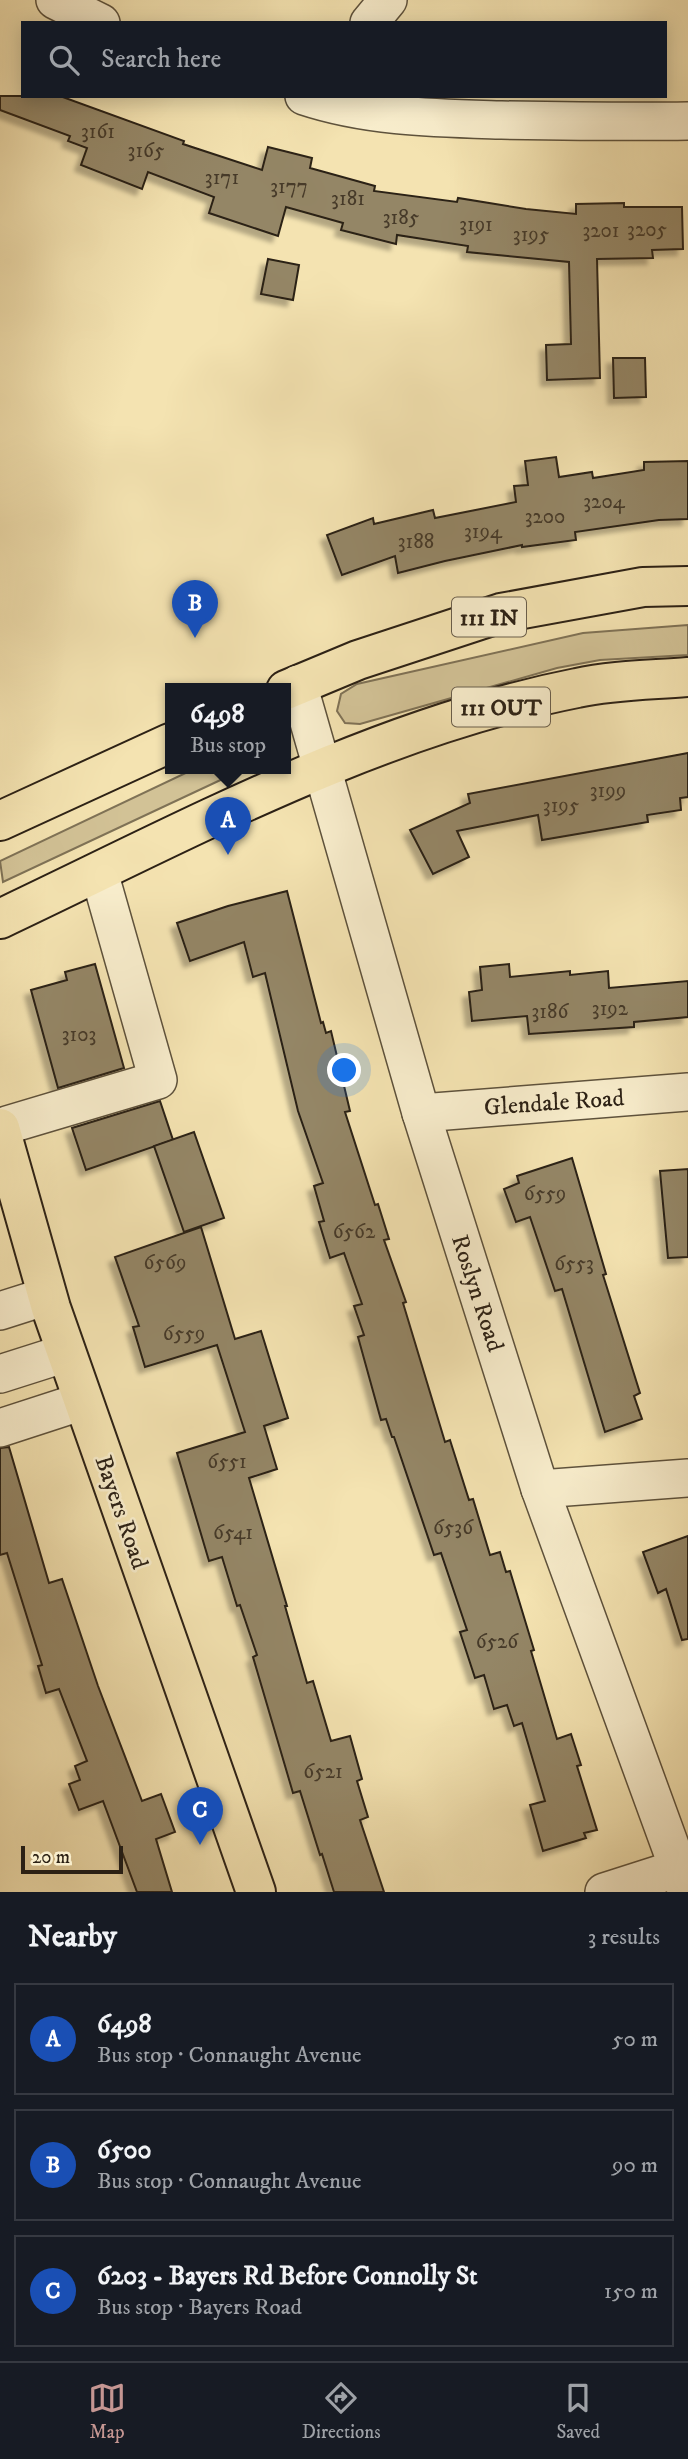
<!DOCTYPE html>
<html lang="en">
<head>
<meta charset="utf-8">
<style>
  :root { --surface:#171b24; --page:#242831; --text:#f1f3f6; --muted:#9ea1a6; --line:#363941; --accent:#c59692 }
  body { margin:0; font-family:"IM FELL DW Pica",serif; background:var(--page); color:var(--text) }
  .scale { position:absolute; left:21px; bottom:18px; width:102px; box-sizing:border-box; padding-left:7px; border:4px solid #2c2115; border-top:0; font-size:19px; line-height:24px; white-space:nowrap; color:#2c2115; -webkit-text-stroke:5px #f8edcc; paint-order:stroke }
  .you { position:absolute; left:345px; top:1071px; width:24px; height:24px; margin:-18px; border:5px solid #fff; border-radius:50%; background:#1a73e8; box-shadow:0 0 0 10px #1a73e833 }
  .badge { display:grid; place-items:center; width:46px; height:46px; border-radius:50%; background:var(--accent); color:#fff; font-size:23px; font-weight:700 }
  .pin { position:absolute; translate:-50% -58px; filter:drop-shadow(0 2px 4px #0008) }
  .pin::after { content:''; position:absolute; top:37px; width:24px; height:21px; background:inherit; clip-path:polygon(0 0,100% 0,50% 100%) }
  .popup { position:absolute; left:165px; top:683px; width:126px; height:91px; box-sizing:border-box; display:grid; place-content:center; border-radius:0px; background:var(--surface); filter:drop-shadow(0 2px 5px #0005); font-size:23px; white-space:nowrap; color:var(--muted) }
  .popup b { font-size:26px; color:var(--text) }
  .popup::after { content:''; position:absolute; left:50%; top:100%; margin-left:-14px; border:14px solid transparent; border-top-color:var(--surface) }
  .list { margin:0; padding:0; list-style:none }
  h2 { display:flex; justify-content:space-between; align-items:center; height:91px; margin:0; padding:0 28px; font-size:30px }
  h2 small { font-size:23px; font-weight:400; color:var(--muted) }
  .list li { display:grid; grid-template-columns:46px 1fr auto; gap:21px; align-items:center; box-sizing:border-box; height:112px; margin:0 14px 14px; padding:0 14px; border:2px solid var(--line); border-radius:0px }
  .list b { display:block; font-size:26px; white-space:nowrap }
  .list p { margin:0; font-size:23px; white-space:nowrap; color:var(--muted) }
  .list em { font-size:23px; font-style:normal; color:var(--muted) }
  .icon { flex:none; width:38px; height:38px; fill:none; stroke:currentColor; stroke-width:2; stroke-linecap:round; stroke-linejoin:round }
  .map { position:relative; flex:none; width:688px; height:1892px; overflow:hidden }
  .search { position:absolute; background:var(--surface); box-shadow:0 4px 18px #0003; left:21px; right:21px; top:21px; height:77px; display:flex; align-items:center; gap:18px; box-sizing:border-box; padding:0 24px; border-radius:0px; color:var(--muted); font-size:26px }
  .sheet { height:469px; background:var(--surface) }
  nav { display:flex; justify-content:space-around; align-items:center; box-sizing:border-box; height:98px; border-top:2px solid var(--line); background:var(--surface); font-size:19px; color:var(--muted) }
  nav a { display:grid; justify-items:center; gap:4px }
  nav .on { color:var(--accent) }
  .map>svg:first-child { display:block }
  .green { fill:#d2c296; stroke:#7f7256; stroke-width:2 }
  .building { fill:#948666; stroke:#2c2115; stroke-width:2; filter:url(#shadow) }
  .lines { fill:none; stroke-linecap:round; stroke-linejoin:round }
  .minor-casing { stroke:#5e523c; stroke-width:40 }
  .major-casing { stroke:#2c2115; stroke-width:42 }
  .minor { stroke:#f8edcc; stroke-width:37 }
  .major { stroke:#f4e3b1; stroke-width:38 }
  .labels { text-anchor:middle; stroke-width:5; stroke-linejoin:round; paint-order:stroke }
  .number-label { font-size:21px; fill:#463a29 }
  .shield { fill:#f8edcc; stroke:#695e4c; stroke-width:2 }
  .shield-label { font-size:23px; font-weight:bold; fill:#2c2115 }
  .street-label { font-size:24px; fill:#2c2115; stroke:#f8edcc }
</style>
</head>
<body>
<div class="map">
<svg width="688" height="1892" viewBox="0 0 688 1892">
  <defs>
    <filter id="shadow"><feDropShadow dx="-6" dy="6" stdDeviation="2" flood-color="#0004"/></filter>
  </defs>
  <rect width="100%" height="100%" fill="#f4e3b1"/>
  <filter id="stains"><feTurbulence type="fractalNoise" baseFrequency=".00286" numOctaves="4"/><feColorMatrix values="0 0 0 0 .2 0 0 0 0 .09 0 0 0 0 .02 0 0 0 .5 -.17"/></filter>
  <radialGradient id="worn" r=".72"><stop offset=".6" stop-color="#630" stop-opacity="0"/><stop offset="1" stop-color="#630" stop-opacity=".3"/></radialGradient>
  <g class="green">
    <path d="M688 625V655L600 660 557 668 360 724 345 723 337 711 341 694 357 684 583 633Z"/>
    <path d="M194 769H244L3 882 0 861Z"/>
  </g>
  <g class="building">
    <path d="M0 96H60L184 141 183 144 262 170 268 147 312 158 310 168 375 186 374 191 457 202 458 198 526 209 576 214V204L624 203V207H682L683 249 652 250 653 258 597 259 600 378 547 380 546 345 571 344 569 262 467 252 468 246 397 235 396 244 341 230 343 223 286 207 278 236 209 213 214 197 148 172 142 189 81 165 87 148 68 141 70 136 0 110Z"/>
    <path d="M268 259 299 265 293 300 261 294Z"/>
    <path d="M613 358H645L646 397 614 398Z"/>
    <path d="M556 457 559 477 592 472 593 478 644 470V462L688 461V519L659 520 575 532 576 540 522 547V545L445 561 398 573 395 556 342 575 327 535 373 518 374 524 433 510 435 518 516 502 514 486 528 485 525 461Z"/>
    <path d="M688 753V797L680 798 681 810 647 815 648 822 542 840 538 815 457 831 469 857 433 874 410 830 470 803 468 794Z"/>
    <path d="M287 891 321 1023 323 1022 326 1033 331 1031 350 1111 345 1112 375 1205 378 1204 389 1239 384 1240 406 1302 403 1303 445 1442 450 1440 469 1500 473 1499 490 1555 500 1552 506 1572 510 1571 534 1650 531 1651 557 1739 571 1734 581 1765 577 1766 597 1830 584 1833 586 1838 543 1851 530 1805 545 1801 522 1723 514 1726 507 1705 494 1709 484 1675 475 1678 460 1632 467 1630 441 1553 434 1555 394 1437H392L386 1419 381 1420 358 1337 364 1335 354 1306 362 1304 344 1253 330 1258 319 1222 324 1221 314 1186 323 1183 298 1111 265 973 253 977 244 942 190 961 177 923 228 906Z"/>
    <path d="M95 964 124 1068 58 1088 31 990 67 980 65 972Z"/>
    <path d="M509 964 510 977 570 971V975L608 971 609 988 688 981V1017L634 1022V1027L529 1034 527 1016 472 1021 469 992 482 990 480 967Z"/>
    <path d="M160 1101 173 1140 86 1170 72 1128Z"/>
    <path d="M194 1132 224 1218 184 1232 154 1146Z"/>
    <path d="M572 1158 606 1274 603 1275 640 1393 634 1396 642 1419 605 1432 562 1289 555 1291 530 1217 516 1222 504 1189 519 1183 517 1176Z"/>
    <path d="M688 1169V1257L668 1258 660 1171Z"/>
    <path d="M201 1227 235 1339 261 1331 288 1418 264 1426 277 1469 249 1478 287 1606H285L307 1683 313 1681 331 1741 350 1736 362 1779 357 1781 368 1817 360 1820 384 1892H334L322 1854 320 1855 300 1791 293 1793 253 1657 257 1655 240 1605 237 1606 222 1557 209 1561 177 1453 245 1432 217 1345 145 1367 133 1327 139 1326 115 1257Z"/>
    <path d="M9 1447 49 1583 62 1579 98 1686 142 1801 161 1794 175 1832 156 1839 172 1892H137L103 1801 79 1810 69 1784 80 1780 75 1766 87 1761 59 1689 46 1693 38 1666 42 1665 7 1553 0 1555V1448Z"/>
    <path d="M688 1536V1639L682 1640 666 1589 658 1593 643 1552Z"/>
  </g>
  <g class="lines">
    <g class="minor-casing">
      <g id="minor">
        <path d="M55 0 101 23"/>
        <path d="M369 23 388 0"/>
        <path d="M304 96C367 117 434 118 500 120 563 121 625 122 688 121"/>
        <path d="M298 684 421 1113 540 1489 687 1892"/>
        <path d="M421 1113 688 1092"/>
        <path d="M0 1127 158 1080 99 872"/>
        <path d="M0 1311 47 1296"/>
        <path d="M0 1374 66 1353"/>
        <path d="M0 1428 83 1401"/>
        <path d="M540 1489 688 1478"/>
        <path d="M604 1892 679 1868H688"/>
      </g>
    </g>
    <g class="major-casing">
      <g id="major">
        <path d="M286 690 358 660 501 613 643 587 688 586"/>
        <path d="M0 821 170 743"/>
        <path d="M0 919C186 831 374 728 577 688 613 680 652 680 688 677"/>
        <path d="M0 1128 51 1308 256 1892"/>
      </g>
    </g>
    <use href="#minor" class="minor"/>
    <use href="#major" class="major"/>
  </g>
  <g class="labels">
    <g class="number-label">
      <text x="98" y="138">3161</text>
      <text x="146" y="157">3165</text>
      <text x="222" y="184">3171</text>
      <text x="289" y="193">3177</text>
      <text x="348" y="205">3181</text>
      <text x="401" y="224">3185</text>
      <text x="476" y="231">3191</text>
      <text x="647" y="236">3205</text>
      <text x="601" y="237">3201</text>
      <text x="531" y="241">3195</text>
      <text x="604" y="508">3204</text>
      <text x="545" y="523">3200</text>
      <text x="483" y="538">3194</text>
      <text x="416" y="548">3188</text>
      <text x="608" y="797">3199</text>
      <text x="561" y="812">3195</text>
      <text x="610" y="1015">3192</text>
      <text x="550" y="1018">3186</text>
      <text x="79" y="1041">3103</text>
      <text x="545" y="1200">6559</text>
      <text x="354" y="1238">6562</text>
      <text x="165" y="1269">6569</text>
      <text x="574" y="1270">6553</text>
      <text x="184" y="1340">6559</text>
      <text x="227" y="1468">6551</text>
      <text x="453" y="1534">6536</text>
      <text x="233" y="1539">6541</text>
      <text x="497" y="1648">6526</text>
      <text x="323" y="1778">6521</text>
    </g>
    <g class="shield">
      <rect x="452" y="597.5" width="74" height="39" rx="5"/>
      <rect x="452" y="687.5" width="98" height="39" rx="5"/>
    </g>
    <g class="shield-label">
      <text x="489" y="625">111 IN</text>
      <text x="501" y="715">111 OUT</text>
    </g>
    <g class="street-label">
      <text transform="translate(554 1102) rotate(-4)" y="8">Glendale Road</text>
      <text transform="translate(478 1293) rotate(72)" y="8">Roslyn Road</text>
      <text transform="translate(122 1512) rotate(71)" y="8">Bayers Road</text>
    </g>
  </g>
  <rect width="100%" height="100%" filter="url(#stains)"/>
  <rect width="100%" height="100%" fill="url(#worn)"/>
</svg>
<div class="scale">20 m</div>
<div class="you"></div>
<div class="pin badge" style="left:228px;top:855px;background:#1a4fb4">A</div>
<div class="popup"><b>6498</b>Bus stop</div>
<div class="pin badge" style="left:195px;top:638px;background:#1a4fb4">B</div>
<div class="pin badge" style="left:200px;top:1845px;background:#1a4fb4">C</div>
<div class="search"><svg class="icon" aria-label="search" viewBox="0 0 24 24"><circle cx="10" cy="10" r="6"/><path d="M15 15l6 6"/></svg>Search here</div>
</div>
<section class="sheet">
<h2>Nearby<small>3 results</small></h2>
<ul class="list">
<li><span class="badge" style="background:#1a4fb4">A</span><div><b>6498</b><p>Bus stop · Connaught Avenue</p></div><em>50 m</em></li>
<li><span class="badge" style="background:#1a4fb4">B</span><div><b>6500</b><p>Bus stop · Connaught Avenue</p></div><em>90 m</em></li>
<li><span class="badge" style="background:#1a4fb4">C</span><div><b>6203 - Bayers Rd Before Connolly St</b><p>Bus stop · Bayers Road</p></div><em>150 m</em></li>
</ul>
</section>
<nav>
<a class="on"><svg class="icon" aria-label="map" viewBox="0 0 24 24"><path d="M3 6l6-2 6 2 6-2v14l-6 2-6-2-6 2zM9 4v14M15 6v14"/></svg>Map</a>
<a><svg class="icon" aria-label="directions" viewBox="0 0 24 24"><path d="M12 3l9 9-9 9-9-9zM9 14v-3h6M13 9l2 2-2 2"/></svg>Directions</a>
<a><svg class="icon" aria-label="saved" viewBox="0 0 24 24"><path d="M7 4h10v16l-5-4-5 4z"/></svg>Saved</a>
</nav>
</body>
</html>
